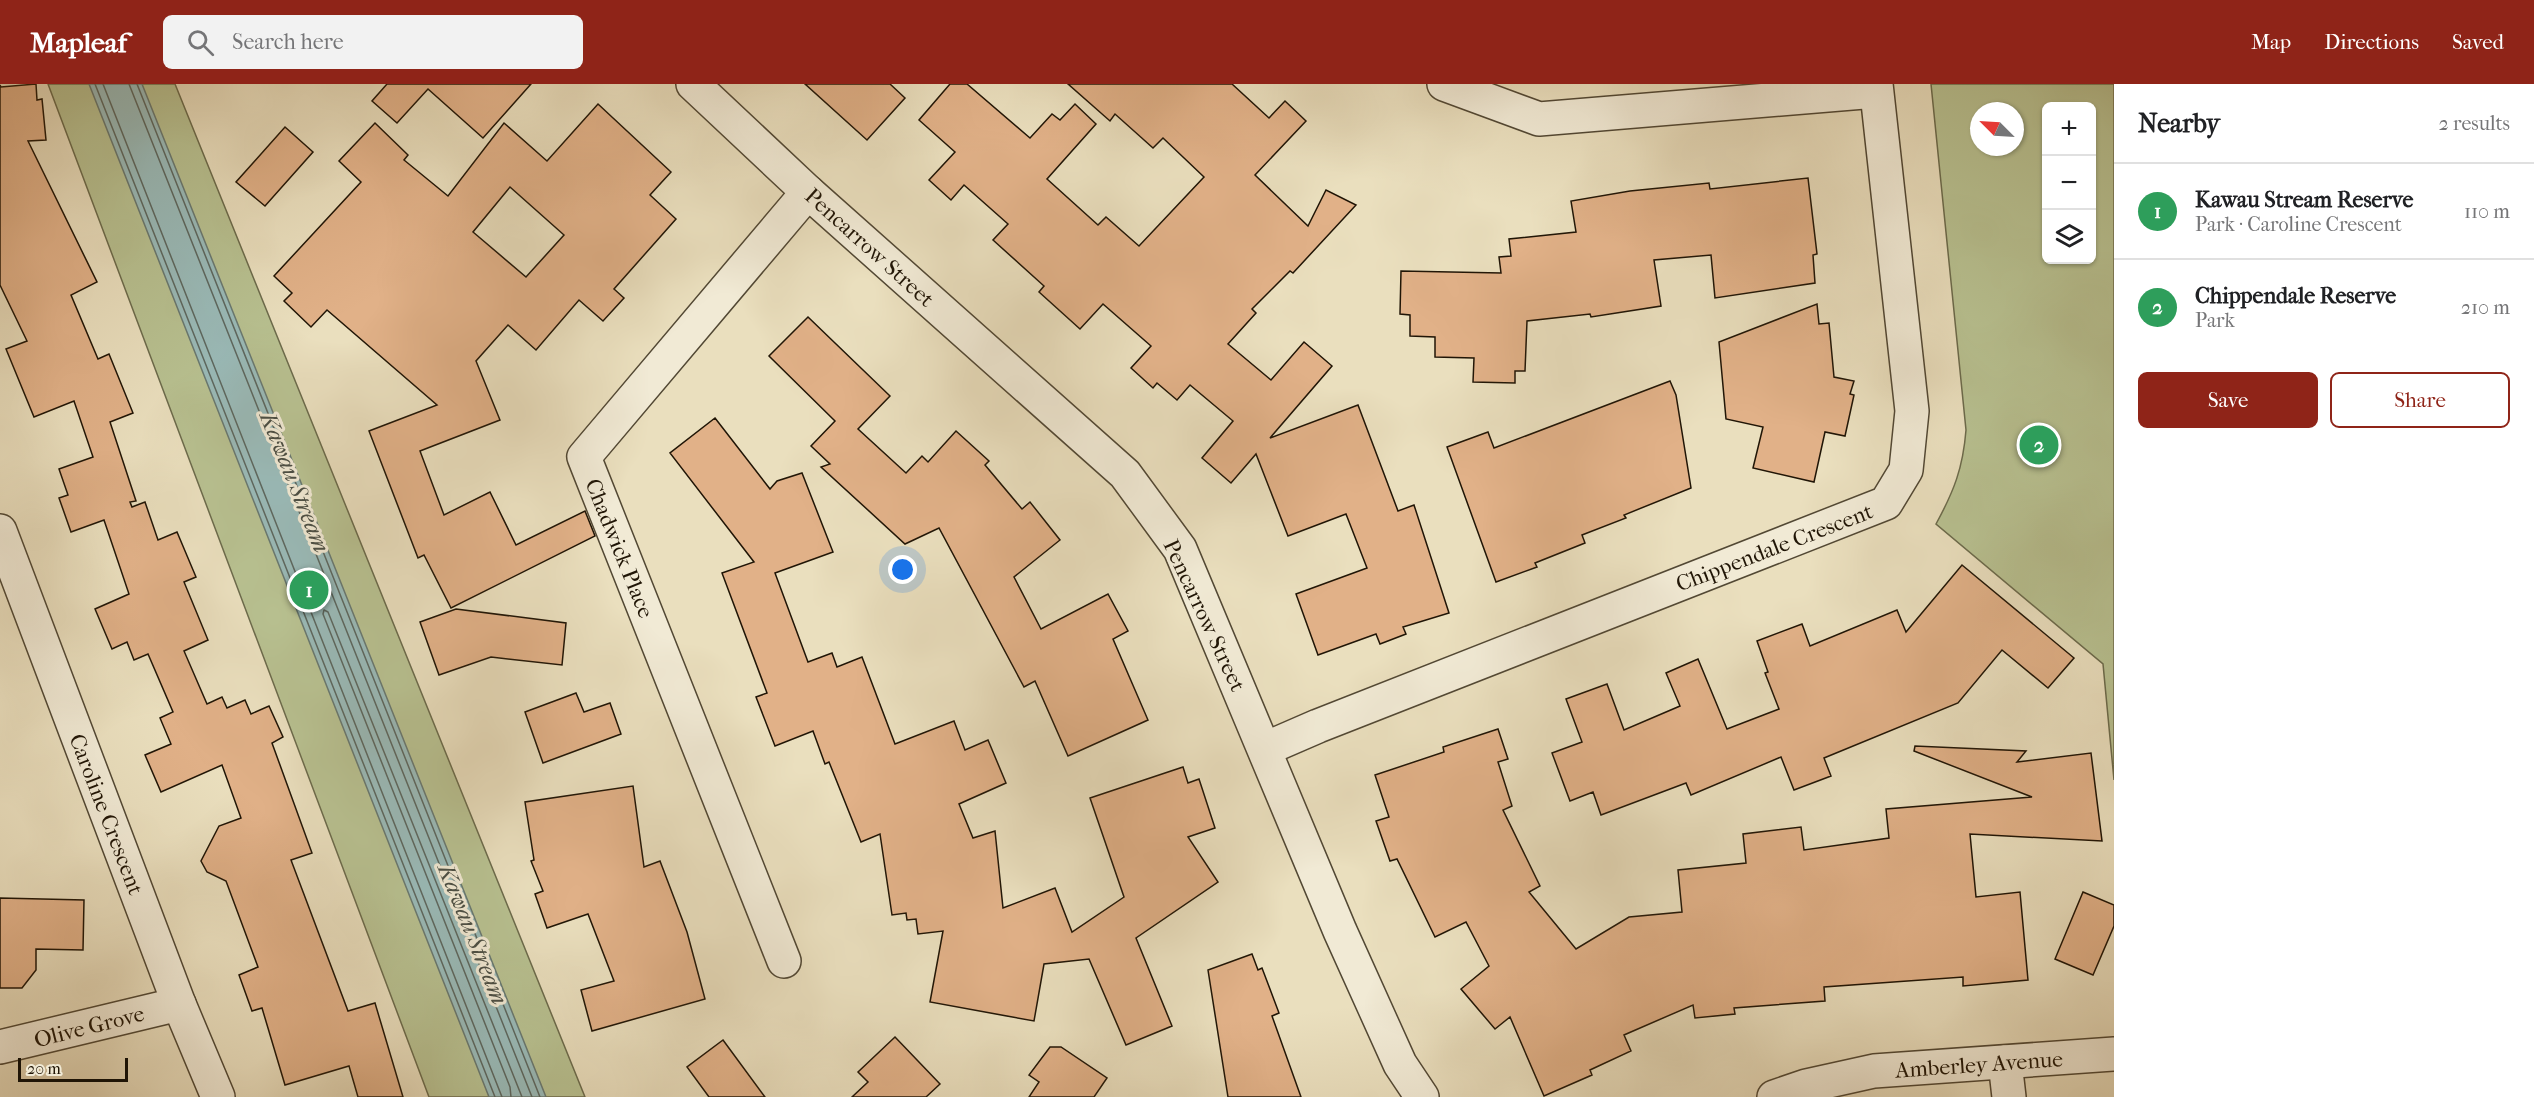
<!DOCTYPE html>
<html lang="en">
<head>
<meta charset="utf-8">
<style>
  :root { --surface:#fff; --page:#f2f2f2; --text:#202124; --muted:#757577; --line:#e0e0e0; --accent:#8f2418 }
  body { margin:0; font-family:"IM FELL French Canon",serif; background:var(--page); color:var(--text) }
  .controls { position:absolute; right:18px; top:18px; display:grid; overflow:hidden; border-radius:9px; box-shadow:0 2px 4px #0004 }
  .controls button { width:54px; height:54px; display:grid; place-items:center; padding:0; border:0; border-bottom:2px solid var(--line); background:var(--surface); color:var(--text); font:30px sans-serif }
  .compass { position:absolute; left:1970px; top:18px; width:54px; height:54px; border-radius:50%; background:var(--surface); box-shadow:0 2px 4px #0004; rotate:294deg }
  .scale { position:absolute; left:18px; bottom:15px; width:110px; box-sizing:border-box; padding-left:6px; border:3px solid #201506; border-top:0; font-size:16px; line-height:21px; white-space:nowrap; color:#201506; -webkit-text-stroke:4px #f1ead5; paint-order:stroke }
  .you { position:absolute; left:903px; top:486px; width:21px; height:21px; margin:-15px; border:4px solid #fff; border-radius:50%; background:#1a73e8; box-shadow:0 0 0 9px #1a73e833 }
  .badge { display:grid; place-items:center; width:39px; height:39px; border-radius:50%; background:var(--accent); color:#fff; font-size:20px; font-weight:700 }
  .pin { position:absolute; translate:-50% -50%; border:3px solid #fff; box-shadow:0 2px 6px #0006 }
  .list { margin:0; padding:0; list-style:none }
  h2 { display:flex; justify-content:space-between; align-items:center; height:78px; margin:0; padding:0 24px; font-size:26px }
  h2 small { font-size:20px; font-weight:400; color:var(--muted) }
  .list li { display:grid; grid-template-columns:39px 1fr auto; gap:18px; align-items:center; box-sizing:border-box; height:96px; padding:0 24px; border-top:2px solid var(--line) }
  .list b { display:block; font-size:22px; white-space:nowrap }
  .list p { margin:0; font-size:20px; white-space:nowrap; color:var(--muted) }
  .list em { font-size:20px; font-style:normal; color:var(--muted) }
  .actions { display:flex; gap:12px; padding:18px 24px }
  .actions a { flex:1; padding:14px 0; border:2px solid var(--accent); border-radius:9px; text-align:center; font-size:21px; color:var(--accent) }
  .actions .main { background:var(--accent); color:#fff }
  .icon { flex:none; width:33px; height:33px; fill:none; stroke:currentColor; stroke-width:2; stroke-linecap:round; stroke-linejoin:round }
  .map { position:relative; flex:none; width:2114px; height:1013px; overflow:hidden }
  header { display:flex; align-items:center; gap:36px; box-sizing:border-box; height:84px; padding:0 30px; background:var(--accent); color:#fff }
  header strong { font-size:28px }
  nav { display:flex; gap:33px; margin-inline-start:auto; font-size:21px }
  .search { width:420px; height:54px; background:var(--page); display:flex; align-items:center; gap:15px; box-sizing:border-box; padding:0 21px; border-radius:9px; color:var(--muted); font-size:22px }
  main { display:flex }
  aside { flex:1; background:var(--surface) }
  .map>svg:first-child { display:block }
  .green { fill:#b8c191; stroke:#6c6b4c; stroke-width:1.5; fill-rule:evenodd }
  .water { fill:#9abbb9; stroke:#697971; stroke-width:1.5 }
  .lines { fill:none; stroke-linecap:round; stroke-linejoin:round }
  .shore { stroke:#5d6860; stroke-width:1.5 }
  .building { fill:#e1b188; stroke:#201506; stroke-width:1.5; fill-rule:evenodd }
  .minor-casing { stroke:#524834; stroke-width:36 }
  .minor { stroke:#f1ead5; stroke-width:33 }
  .labels { text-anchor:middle; stroke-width:6; stroke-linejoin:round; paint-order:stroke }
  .street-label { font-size:22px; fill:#201506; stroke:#f1ead5 }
  .water-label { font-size:24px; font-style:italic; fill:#4b4f45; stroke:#f1ead5 }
</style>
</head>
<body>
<header>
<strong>Mapleaf</strong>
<div class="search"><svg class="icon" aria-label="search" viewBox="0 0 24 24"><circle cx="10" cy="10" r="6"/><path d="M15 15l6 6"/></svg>Search here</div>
<nav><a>Map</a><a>Directions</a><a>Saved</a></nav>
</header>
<main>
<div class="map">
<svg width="2114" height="1013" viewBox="0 0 2114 1013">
  <rect width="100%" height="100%" fill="#eadfbe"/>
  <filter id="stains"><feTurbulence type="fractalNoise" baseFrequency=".00333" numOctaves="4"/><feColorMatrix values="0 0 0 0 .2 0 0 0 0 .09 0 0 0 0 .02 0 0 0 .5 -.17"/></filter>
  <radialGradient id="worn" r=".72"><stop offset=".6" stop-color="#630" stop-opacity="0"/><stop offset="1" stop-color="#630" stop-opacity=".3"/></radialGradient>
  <g class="green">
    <path d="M48 0H175L585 1013H429Z"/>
    <path d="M1931 0H2114V696L2103 580 1936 440C1954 407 1963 384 1966 346ZM2092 22V176H2046V22ZM1979 27H2015V63H1979Z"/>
  </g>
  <path class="water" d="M89 0H142L546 1013H489Z"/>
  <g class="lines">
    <g class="shore">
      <path d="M95 0 495 1013"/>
      <path d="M103 0 502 1013"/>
      <path d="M129 0 532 1013"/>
      <path d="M137 0 540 1013"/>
      <path d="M511 1013 510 1003 323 530 324 526 328 528 522 1013"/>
    </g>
  </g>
  <g class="building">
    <path d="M36 0 37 16 42 15 46 56 28 57 97 198 71 211 98 275 109 270 133 329 110 338 136 417 130 418 132 423 145 418 158 456 177 448 196 493 184 498 208 556 184 567 207 620 222 613 227 624 245 616 251 630 269 622 283 653 272 659 312 769 291 776 348 927 375 919 403 1013H358L349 982 285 1001 262 924 252 927 239 891 258 883 226 797 207 788 201 777 219 742 241 734 222 681 161 708 145 671 171 660 160 634 173 628 148 570 134 576 127 558 112 565 95 525 129 510 104 436 71 448 59 414 68 411 59 385 93 373 74 317 34 333 6 265 27 257 0 201V1L1 3Z"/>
    <path d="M387 0H531L483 54 428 5 397 39 372 17Z"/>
    <path d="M805 0H890L905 14 867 56Z"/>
    <path d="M950 0H967L1030 54 1052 30 1060 36 1075 20 1096 40 1047 95 1098 141 1106 133 1139 162 1204 93 1163 54 1153 64 1115 30 1110 37 1068 0H1232L1269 34 1285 17 1306 37 1255 91 1308 142 1326 106 1356 121 1293 189 1290 187 1252 225 1256 229 1228 260 1271 296 1304 258 1332 282 1270 354 1358 321 1398 427 1414 421 1449 529 1403 543 1406 550 1380 560 1376 550 1318 571 1296 510 1367 484 1346 430 1288 452 1256 370 1231 399 1202 374 1233 337 1190 301 1177 316 1157 299 1153 304 1131 284 1151 262 1103 220 1080 245 1039 208 1044 202 993 156 1008 140 964 101 951 116 929 96 955 68 919 36Z"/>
    <path d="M598 20 671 88 650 111 676 135 614 205 624 214 603 237 579 216 536 266 508 241 476 277 500 336 420 367 444 431 490 408 516 461 585 427 595 452 451 524 424 471 418 474 369 347 437 321 327 226 311 243 284 217 292 209 274 192 361 98 339 77 375 39 408 71 404 76 448 112 504 39 547 77ZM510 103 564 151 526 193 473 148Z"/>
    <path d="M285 43 313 68 265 122 236 98Z"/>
    <path d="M1808 94 1817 170 1813 171 1815 199 1715 214 1711 171 1654 176 1661 222 1591 233 1590 230 1527 237 1525 287H1515V299L1473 298 1474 274 1435 273V253L1410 252V231L1400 230 1401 187 1501 189 1499 173 1511 172 1509 155 1576 148 1571 117 1630 107 1709 99 1710 105Z"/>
    <path d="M1817 220 1819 240 1829 239 1834 293 1854 297 1850 310 1854 311 1845 352 1825 348 1814 398 1753 384 1763 343 1726 335 1719 258Z"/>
    <path d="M808 233 890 312 858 345 906 389 922 372 928 378 956 347 989 377 985 381 1022 425 1030 418 1060 456 1014 493 1041 545 1108 510 1128 547 1113 555 1148 636 1068 672 1035 597 1024 603 939 444 905 460 821 383 830 380 811 362 835 337 769 272Z"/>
    <path d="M1670 297 1676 311 1691 404 1624 431 1626 434 1582 451 1585 459 1535 479 1537 483 1496 498 1447 363 1488 348 1494 364Z"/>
    <path d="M715 334 770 405 777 397 802 389 833 468 775 489 808 578 832 569 837 583 862 573 895 660 954 637 965 666 988 656 1006 699 959 720 973 754 995 747 1003 824 1055 804 1072 848 1124 813 1090 714 1183 683 1188 699 1199 695 1215 744 1188 753 1218 798 1136 854 1172 942 1126 961 1089 875 1044 880 1034 937 930 918 943 847 918 850 916 835 907 836 906 829 892 831 880 750 861 758 829 678 825 680 813 647 775 662 756 613 767 609 722 489 754 478 670 369Z"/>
    <path d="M1962 481 2074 574 2048 604 2002 566 1958 619 1824 674 1831 692 1794 706 1781 673 1691 711 1686 699 1601 731 1593 708 1570 717 1552 669 1582 658 1566 615 1607 600 1624 646 1680 622 1666 589 1698 575 1727 645 1779 625 1765 589 1768 588 1757 557 1802 540 1810 562 1897 526 1906 548Z"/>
    <path d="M456 525 566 539 562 581 491 573 439 591 420 538Z"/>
    <path d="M576 609 584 628 610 619 621 650 543 679 525 628Z"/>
    <path d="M1498 645 1508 675 1498 678 1512 722 1503 726 1540 802 1529 808 1576 865 1629 833 1682 828 1678 786 1746 779 1743 750 1801 743 1804 766 1889 754 1886 725 2032 713 1914 667 1915 662 2026 667 2017 678 2091 669 2102 757 1970 750 1976 813 2020 808 2028 896 1963 902V893L1824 903 1825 917 1734 924 1735 930 1695 934 1693 921 1624 951 1631 967 1590 986 1592 991 1544 1012 1510 933 1495 945 1461 905 1489 882 1466 838 1435 853 1397 775 1390 777 1376 737 1389 733 1375 691 1444 668 1443 663Z"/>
    <path d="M633 702 644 783 660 777 687 848 705 915 592 947 581 906 614 897 588 830 547 844 535 810 543 807 531 777 534 776 525 718Z"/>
    <path d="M2083 808 2114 821V842L2093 891 2055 875Z"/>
    <path d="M0 814 84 816 83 866 36 865V886L22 904H0Z"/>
    <path d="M1252 870 1258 886 1262 884 1279 929 1272 932 1301 1013H1228L1208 886Z"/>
    <path d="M895 953 940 1000 926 1013H852L868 998 858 988Z"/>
    <path d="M723 956 765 1013H709L687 983Z"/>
    <path d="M1050 963H1061L1107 994 1094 1013H1029L1039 998 1029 991Z"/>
  </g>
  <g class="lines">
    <g class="minor-casing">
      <g id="minor">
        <path d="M693 0 808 108 1125 390 1180 465 1340 847 1400 980 1422 1013"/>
        <path d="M1444 0 1539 35 1876 7"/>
        <path d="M0 447 179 920 218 1013"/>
        <path d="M1265 665 1318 642 1886 419 1906 386 1912 327 1876 0"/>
        <path d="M784 877 584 373 808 108"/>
        <path d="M0 963 179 920"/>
        <path d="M2005 978 2009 1013"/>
        <path d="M1774 1013 1806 1002 1874 987 2114 970"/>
      </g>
    </g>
    <use href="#minor" class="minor"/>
  </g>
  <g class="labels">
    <g class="street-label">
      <text transform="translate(870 163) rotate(42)" y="8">Pencarrow Street</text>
      <text transform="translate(1774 463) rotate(-21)" y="8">Chippendale Crescent</text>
      <text transform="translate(620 464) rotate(68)" y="8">Chadwick Place</text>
      <text transform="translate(1205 531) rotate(65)" y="8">Pencarrow Street</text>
      <text transform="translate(107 730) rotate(69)" y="8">Caroline Crescent</text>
      <text transform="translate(89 942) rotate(-14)" y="8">Olive Grove</text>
      <text transform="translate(1979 980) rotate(-4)" y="8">Amberley Avenue</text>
    </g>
    <g class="water-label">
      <text transform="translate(295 398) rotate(68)" y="8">Kawau Stream</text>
      <text transform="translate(473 850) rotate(68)" y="8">Kawau Stream</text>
    </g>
  </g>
  <rect width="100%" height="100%" filter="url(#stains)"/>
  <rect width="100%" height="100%" fill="url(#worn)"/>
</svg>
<div class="controls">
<button>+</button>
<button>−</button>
<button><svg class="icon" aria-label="layers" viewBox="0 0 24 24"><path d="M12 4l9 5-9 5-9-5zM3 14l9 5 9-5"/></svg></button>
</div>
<svg class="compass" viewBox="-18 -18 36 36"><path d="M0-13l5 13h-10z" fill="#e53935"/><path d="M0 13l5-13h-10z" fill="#757577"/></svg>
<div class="scale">20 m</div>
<div class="you"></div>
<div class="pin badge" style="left:309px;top:506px;background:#2e9e5b">1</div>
<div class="pin badge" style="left:2039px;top:361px;background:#2e9e5b">2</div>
</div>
<aside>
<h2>Nearby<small>2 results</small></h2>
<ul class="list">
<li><span class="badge" style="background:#2e9e5b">1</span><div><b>Kawau Stream Reserve</b><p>Park · Caroline Crescent</p></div><em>110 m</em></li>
<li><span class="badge" style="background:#2e9e5b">2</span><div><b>Chippendale Reserve</b><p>Park</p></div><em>210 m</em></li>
</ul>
<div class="actions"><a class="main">Save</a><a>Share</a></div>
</aside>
</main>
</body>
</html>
